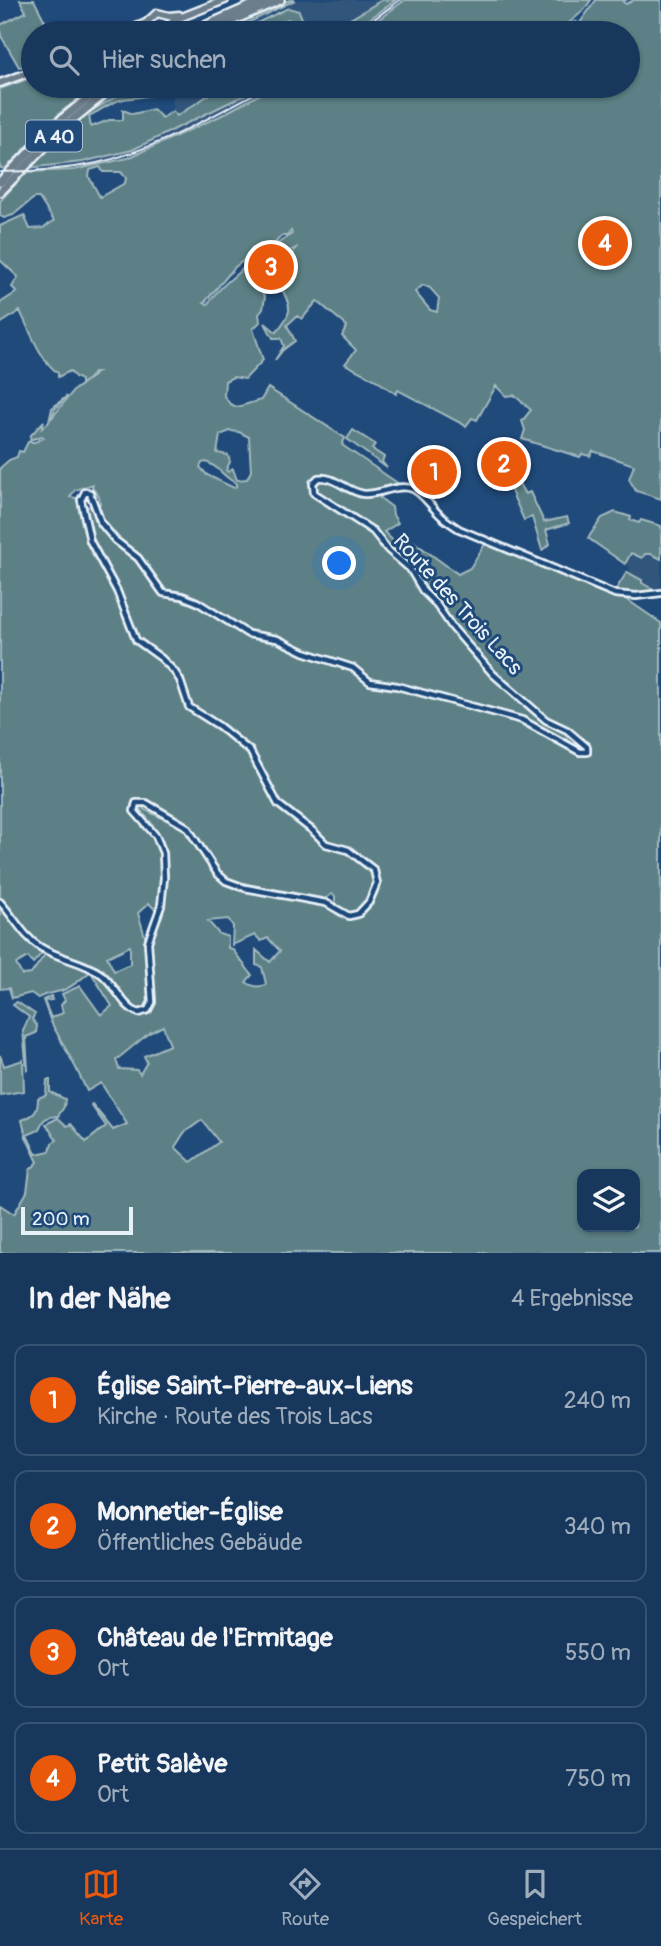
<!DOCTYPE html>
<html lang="de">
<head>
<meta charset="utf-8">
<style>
  :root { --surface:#17385c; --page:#203f62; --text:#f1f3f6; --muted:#9eacbb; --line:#365272; --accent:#ea580c }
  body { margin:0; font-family:Pangolin,sans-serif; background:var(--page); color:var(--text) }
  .controls { position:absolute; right:21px; bottom:21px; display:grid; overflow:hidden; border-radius:14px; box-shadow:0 2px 5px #0004 }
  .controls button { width:63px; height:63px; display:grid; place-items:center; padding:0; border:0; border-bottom:2px solid var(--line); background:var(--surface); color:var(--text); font:35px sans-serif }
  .scale { position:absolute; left:21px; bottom:18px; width:112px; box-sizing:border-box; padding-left:7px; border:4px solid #e8f1f8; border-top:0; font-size:19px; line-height:24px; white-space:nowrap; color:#e8f1f8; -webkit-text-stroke:5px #1f4a7a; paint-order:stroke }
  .you { position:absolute; left:340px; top:564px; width:24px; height:24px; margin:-18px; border:5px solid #fff; border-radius:50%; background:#1a73e8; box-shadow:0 0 0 10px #1a73e833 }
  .badge { display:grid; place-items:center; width:46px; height:46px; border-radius:50%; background:var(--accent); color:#fff; font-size:23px; font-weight:700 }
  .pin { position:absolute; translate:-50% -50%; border:4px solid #fff; box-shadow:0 2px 7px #0006 }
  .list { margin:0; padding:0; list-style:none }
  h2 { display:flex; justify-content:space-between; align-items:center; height:91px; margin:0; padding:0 28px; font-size:30px }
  h2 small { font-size:23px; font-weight:400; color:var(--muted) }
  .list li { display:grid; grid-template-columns:46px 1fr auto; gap:21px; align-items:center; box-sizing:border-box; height:112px; margin:0 14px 14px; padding:0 14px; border:2px solid var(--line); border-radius:14px }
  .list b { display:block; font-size:26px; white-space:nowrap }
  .list p { margin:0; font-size:23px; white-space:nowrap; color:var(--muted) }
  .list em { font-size:23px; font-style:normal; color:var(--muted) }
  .icon { flex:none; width:38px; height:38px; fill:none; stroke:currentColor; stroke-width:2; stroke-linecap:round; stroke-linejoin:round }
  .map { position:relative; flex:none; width:661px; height:1253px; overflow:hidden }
  .search { position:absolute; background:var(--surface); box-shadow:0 2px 5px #0004; left:21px; right:21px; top:21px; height:77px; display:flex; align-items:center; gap:18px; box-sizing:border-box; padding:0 24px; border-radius:38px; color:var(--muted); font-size:26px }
  .sheet { height:595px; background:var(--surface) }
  nav { display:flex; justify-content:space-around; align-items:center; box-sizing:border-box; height:98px; border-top:2px solid var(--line); background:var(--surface); font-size:19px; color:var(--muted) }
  nav a { display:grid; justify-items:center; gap:4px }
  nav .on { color:var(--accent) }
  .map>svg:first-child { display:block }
  .built { fill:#32547c }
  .green { fill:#5c8085; stroke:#a2b8be; stroke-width:2; fill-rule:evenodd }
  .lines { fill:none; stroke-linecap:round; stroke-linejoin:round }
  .minor-casing { stroke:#e8f1f8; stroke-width:10 }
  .major-casing { stroke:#e8f1f8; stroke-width:11 }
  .highway-casing { stroke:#e8f1f8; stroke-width:12 }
  .minor { stroke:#1f4a7a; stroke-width:4.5 }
  .major { stroke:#6c7d8b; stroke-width:6 }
  .highway { stroke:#6c7d8b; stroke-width:7 }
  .rail { stroke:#e8f1f8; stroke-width:2 }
  .labels { text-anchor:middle; stroke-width:6; stroke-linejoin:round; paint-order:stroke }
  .shield { fill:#1f4a7a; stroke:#acbfd2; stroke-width:2 }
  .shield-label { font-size:19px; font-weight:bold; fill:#e8f1f8 }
  .street-label { font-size:21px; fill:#e8f1f8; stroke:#1f4a7a }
</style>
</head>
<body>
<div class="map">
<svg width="661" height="1253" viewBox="0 0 661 1253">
  <rect width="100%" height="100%" fill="#1f4a7a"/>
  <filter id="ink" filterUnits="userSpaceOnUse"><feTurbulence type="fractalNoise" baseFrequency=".0143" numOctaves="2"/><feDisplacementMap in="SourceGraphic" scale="14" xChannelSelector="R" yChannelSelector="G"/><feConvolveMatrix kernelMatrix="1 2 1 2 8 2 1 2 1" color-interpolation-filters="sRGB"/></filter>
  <g filter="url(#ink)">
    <g class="built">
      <path d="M295 0H382L352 18 317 33H308L299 11 288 8 287 5Z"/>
      <path d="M396 0H405L360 33H350Z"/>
      <path d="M288 19 300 24 302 33H251Z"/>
      <path d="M178 86H219H214L211 94 176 116 173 111V89Z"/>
      <path d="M263 86H275L220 116 128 158 74 170 37 172 39 168 82 162 132 150Z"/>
      <path d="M631 553 651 554 661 559V590L656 591 627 572 630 568 625 564Z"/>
    </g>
    <g class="green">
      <path d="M20 0H34L51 33H33V65L19 67 1 36 0 25 26 12Z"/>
      <path d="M289 0H295L227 33H212Z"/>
      <path d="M382 0H396L350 33H317L352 18Z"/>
      <path d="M405 0H591C582 15 569 22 556 33H360Z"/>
      <path d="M596 0H626L623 2 626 4 634 0H661V499L636 491 629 479 634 465 593 451 590 456 582 454 580 457 522 439 525 430 522 421 531 410 514 395 506 396 496 386 477 420 472 418 466 426 398 390 396 394 376 380 345 364 356 350 342 336 347 326 317 301 302 319 297 316 287 325 295 341 283 350 275 360 284 346 281 338H273L265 323 276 332C297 308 289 307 278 280L296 248 269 261 262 268V293L265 297 263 309 259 314 260 322 253 329 263 360 245 379 233 377 225 381 224 396 230 404 237 407 261 400 268 388 345 438 342 445 399 484C370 491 364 495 336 480L330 483 357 496 383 495 380 498 392 507 393 515 398 523 384 532 407 554 414 553 410 546 414 542 458 574 470 568 485 544 605 594 626 599 661 623V1253H0V1205L14 1214 27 1192 30 1170 38 1162 26 1137 22 1120C35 1115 38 1112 38 1098L46 1095 47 1080H50V1092L65 1099 64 1107 58 1116C46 1117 43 1118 39 1130L27 1135 36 1154 50 1151 52 1143 57 1140 46 1124 58 1118 67 1126 71 1124 86 1142 106 1126 91 1105 92 1104 113 1130 127 1124 101 1083 87 1091 76 1068 51 1022 43 1000 51 996 52 1000 44 1001 51 1018 63 1013 61 1005 65 1000 62 994 80 986 101 1015 112 1006 92 974 95 972 114 990 131 1013 144 1015 153 1008 151 940 161 918 165 899 166 850 153 825 138 807 140 805 145 810 185 829 215 875 225 883 237 888C265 894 296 897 323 905 332 908 338 918 347 919 367 922 380 890 378 875H374C375 891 366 909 350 914L335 905V896L332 894 324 900 228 880 218 872 187 822 148 799 136 800 131 805V812C137 821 147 827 154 836 167 854 162 891 157 912L149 903 138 913 146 940 149 1000 144 1008 139 1010C126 1003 115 980 103 969L101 970 98 967 56 952 34 940 0 898V468L9 460 17 457 19 451 23 452 28 442H35L44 438 42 436 30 440 31 435 44 421 42 428 49 422 52 408 67 396 55 409 51 419 74 390 98 372H95L81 385V380L75 377 70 371 58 377V373C40 360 30 331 20 311L0 324V303L17 292 12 287 18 277 0 260V226L24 215 30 229 43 228 54 221 39 198H34L13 215 4 218 0 216V201L27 172 74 170 128 158 220 116 275 86H491L479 97 483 99 501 86H528L521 91 523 93 531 86H628V33H594L595 29 592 33H559L570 24 576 22 574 26 577 27ZM100 167 103 172H121L126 178 125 183 100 197 89 177 90 170ZM291 231 292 234C268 249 220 283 208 304L204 303 235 267 265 244 268 245 263 250 275 243 281 236H287ZM423 285 430 288 439 298 437 312 430 310 415 292ZM230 431 239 432 249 437 251 471 247 479 237 480 233 469 228 472 226 470 230 462 228 455 217 453 220 435ZM206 462C219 466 224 478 236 483V487L234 488 207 475 200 467 202 463ZM93 484 92 487 99 497 100 504 82 508 76 498 70 497 75 490ZM228 919 233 926 232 945 255 935 261 941 268 938 280 951 270 962 256 950V965L262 967 266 984C259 989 252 986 246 982L252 975 232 949 228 948V937L219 934 208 921ZM130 946V964L114 971 107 957ZM163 1026 170 1045 144 1056 147 1062 140 1074 137 1070 119 1069 116 1060 149 1033ZM202 1120 219 1142 191 1162 175 1147 184 1133ZM582 1174H635V1227H582Z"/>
      <path d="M288 8 299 11 308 33H302L300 24 288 19 251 33H236Z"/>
      <path d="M33 77V86H52L57 96 76 86H95L61 112 5 169 0 168V89Z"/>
      <path d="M134 86H178C163 97 142 96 124 99 112 101 100 111 89 116L91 127 109 120H123V110L133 114 153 109 162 118 173 111 177 116 210 94 209 91 214 86H263L132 150 82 162 28 168 55 140 83 116Z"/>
      <path d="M353 430 375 444 372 449 384 457 382 462 387 468 347 439Z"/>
      <path d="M515 477 525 494 530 492 544 522 567 517 569 523 546 530 550 544 542 550 532 517 524 520 507 482Z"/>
      <path d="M615 512 631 517 630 520 639 523 641 520 661 526V559L651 554H645L642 558 631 553 625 564 588 538 602 518Z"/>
      <path d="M627 572 642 580V583L656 591 637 593 615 591Z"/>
      <path d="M0 906 21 934 43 952 33 963 28 957 16 964 22 975 31 974 46 953 91 971C82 978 72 988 61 991 52 993 46 993 38 998L31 993 12 998 9 988 0 989Z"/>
      <path d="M17 1002 35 1014 32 1019 37 1026 36 1033 26 1037 28 1070H27L23 1031 29 1017 13 1005Z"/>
      <path d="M0 1055 4 1066 23 1060 24 1091 0 1095Z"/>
    </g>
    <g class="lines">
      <g class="minor-casing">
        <g id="minor">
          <path d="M587 752V747L567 730 546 720 493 674 452 627 437 605 423 591 410 569 388 550 373 531 314 493 313 483 318 478C334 475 347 492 364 494 380 495 398 483 413 489 423 494 429 504 437 512 443 519 451 524 459 529L615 594 636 596 661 593"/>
          <path d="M0 902C14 917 23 936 40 947 59 959 83 961 101 974 115 984 123 1008 139 1013L148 1010 152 1002 148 942 161 906 164 878 163 853 156 836 134 811 136 803H146L187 827 217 873 226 881 245 888 326 903 349 916 358 914 369 902 377 883 374 870 348 850 326 844 313 831 278 804 250 751 219 726 189 707 180 680 174 671 161 658 136 640 117 591 90 541 81 500 85 492 90 493 101 523 115 540 138 558 163 593 182 596 197 602 248 634 277 639 304 652 353 668 370 682 397 686 522 720 580 752H587"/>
        </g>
      </g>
      <g class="major-casing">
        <g id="major">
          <path d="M134 29 152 28 163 31 174 20 225 0"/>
          <path d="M122 33 146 23 157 13 169 16 179 15"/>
          <path d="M0 83 33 71"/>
        </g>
      </g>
      <g class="highway-casing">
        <g id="highway">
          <path d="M189 33 264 0"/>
          <path d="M204 33 280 0"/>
          <path d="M0 182 62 119 103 86"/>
          <path d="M0 192 66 125 114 86"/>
        </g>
      </g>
      <use href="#minor" class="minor"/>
      <use href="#major" class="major"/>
      <use href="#highway" class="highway"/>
      <g class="rail">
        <path d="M355 33 400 0"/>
        <path d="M0 172C32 171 65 170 97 163 158 149 213 115 269 86"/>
      </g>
    </g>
  </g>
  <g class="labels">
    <rect class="shield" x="26" y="120.5" width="56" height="31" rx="5"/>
    <g class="shield-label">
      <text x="54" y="143">A 40</text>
    </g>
    <g class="street-label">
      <text transform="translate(458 604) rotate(48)" y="7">Route des Trois Lacs</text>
    </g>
  </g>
</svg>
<div class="controls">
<button><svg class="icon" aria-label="layers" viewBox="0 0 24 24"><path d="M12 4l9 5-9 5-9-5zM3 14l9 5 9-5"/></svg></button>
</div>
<div class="scale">200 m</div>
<div class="you"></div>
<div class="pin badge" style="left:434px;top:472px">1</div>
<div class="pin badge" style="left:504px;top:464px">2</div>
<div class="pin badge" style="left:271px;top:267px">3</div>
<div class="pin badge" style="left:605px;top:243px">4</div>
<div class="search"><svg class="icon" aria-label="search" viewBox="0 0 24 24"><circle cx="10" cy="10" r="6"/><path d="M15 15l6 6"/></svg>Hier suchen</div>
</div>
<section class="sheet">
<h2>In der Nähe<small>4 Ergebnisse</small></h2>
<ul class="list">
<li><span class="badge">1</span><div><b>Église Saint-Pierre-aux-Liens</b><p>Kirche · Route des Trois Lacs</p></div><em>240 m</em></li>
<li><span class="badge">2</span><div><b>Monnetier-Église</b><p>Öffentliches Gebäude</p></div><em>340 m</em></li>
<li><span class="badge">3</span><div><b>Château de l'Ermitage</b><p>Ort</p></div><em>550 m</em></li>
<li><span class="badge">4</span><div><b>Petit Salève</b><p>Ort</p></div><em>750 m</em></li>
</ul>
</section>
<nav>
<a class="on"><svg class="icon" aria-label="map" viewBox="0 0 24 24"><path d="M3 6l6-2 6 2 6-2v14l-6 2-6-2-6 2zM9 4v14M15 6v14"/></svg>Karte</a>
<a><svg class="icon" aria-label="directions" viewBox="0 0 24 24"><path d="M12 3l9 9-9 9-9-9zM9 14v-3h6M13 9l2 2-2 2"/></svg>Route</a>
<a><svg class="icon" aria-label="saved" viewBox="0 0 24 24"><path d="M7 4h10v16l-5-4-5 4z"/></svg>Gespeichert</a>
</nav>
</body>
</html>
